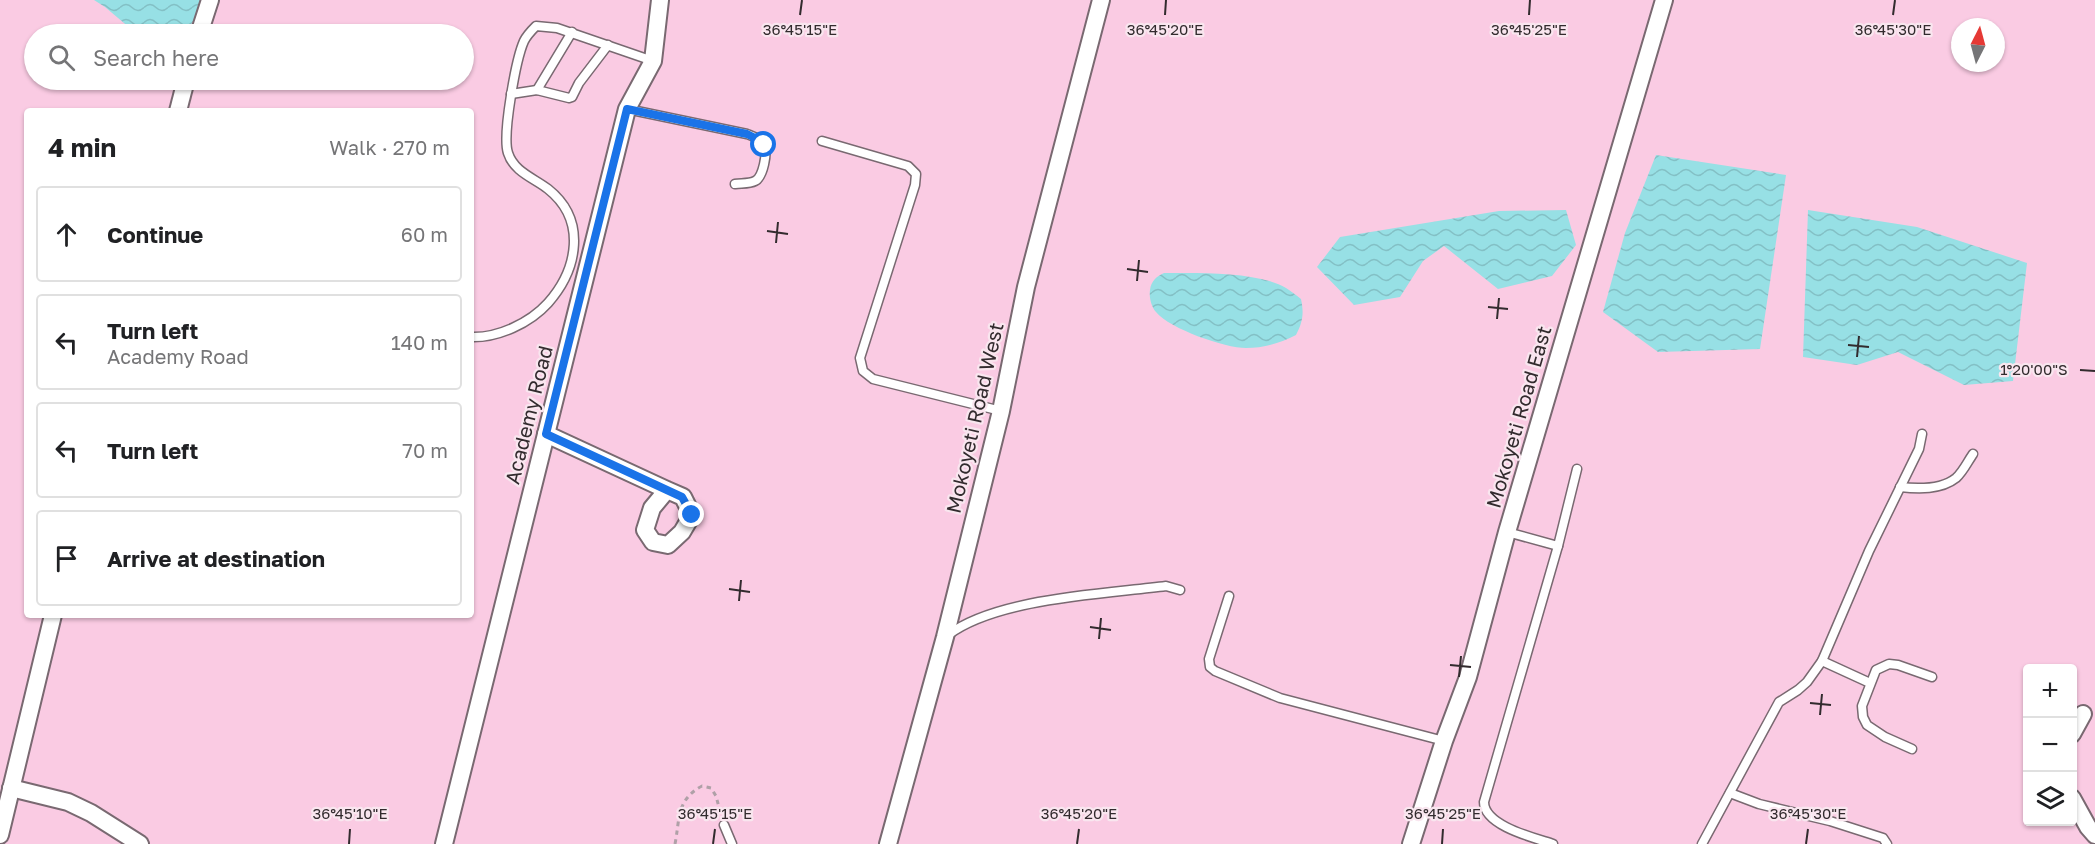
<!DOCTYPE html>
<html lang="en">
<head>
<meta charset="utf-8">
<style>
  :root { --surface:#fff; --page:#f2f2f2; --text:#202124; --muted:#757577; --line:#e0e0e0 }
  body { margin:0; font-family:"Golos Text",sans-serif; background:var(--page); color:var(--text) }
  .controls { position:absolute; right:18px; bottom:18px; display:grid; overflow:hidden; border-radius:6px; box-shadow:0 2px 4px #0004 }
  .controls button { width:54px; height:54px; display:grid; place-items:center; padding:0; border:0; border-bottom:2px solid var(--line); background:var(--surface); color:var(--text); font:30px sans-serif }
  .compass { position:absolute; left:1951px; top:18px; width:54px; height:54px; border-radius:50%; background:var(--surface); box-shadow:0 2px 4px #0004; rotate:6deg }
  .stop { position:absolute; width:18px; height:18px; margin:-14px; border:4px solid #1a73e8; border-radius:50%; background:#fff }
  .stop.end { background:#1a73e8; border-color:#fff; box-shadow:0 2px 6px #0008 }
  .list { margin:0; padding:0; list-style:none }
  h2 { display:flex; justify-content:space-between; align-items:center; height:78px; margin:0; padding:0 24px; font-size:26px }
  h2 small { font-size:20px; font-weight:400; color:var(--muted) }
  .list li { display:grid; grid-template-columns:39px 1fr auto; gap:18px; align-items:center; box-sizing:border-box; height:96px; margin:0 12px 12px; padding:0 12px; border:2px solid var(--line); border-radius:6px }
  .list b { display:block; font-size:22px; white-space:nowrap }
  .list p { margin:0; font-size:20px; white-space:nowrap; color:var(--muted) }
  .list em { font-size:20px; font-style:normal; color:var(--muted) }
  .icon { flex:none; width:33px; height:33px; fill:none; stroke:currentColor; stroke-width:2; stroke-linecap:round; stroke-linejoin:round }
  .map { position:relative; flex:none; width:2095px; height:844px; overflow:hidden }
  .search { position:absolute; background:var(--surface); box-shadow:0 2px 4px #0004; left:24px; top:24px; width:450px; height:66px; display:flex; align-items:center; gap:15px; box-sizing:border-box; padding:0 21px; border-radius:33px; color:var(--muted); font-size:22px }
  .panel { position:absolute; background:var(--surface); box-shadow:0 2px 4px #0004; left:24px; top:108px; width:450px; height:510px; border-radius:6px }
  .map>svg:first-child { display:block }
  .garden { fill:#facbe3; fill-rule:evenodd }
  .water { fill:url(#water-waves) }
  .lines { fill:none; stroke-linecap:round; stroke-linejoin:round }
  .lane-casing { stroke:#796971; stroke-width:11 }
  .street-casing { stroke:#796971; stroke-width:20 }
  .path { stroke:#afa0a7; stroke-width:3; stroke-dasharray:4.5 4.5; stroke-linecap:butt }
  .lane { stroke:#fff; stroke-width:8 }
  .street { stroke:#fff; stroke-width:16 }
  .route { stroke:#1a73e8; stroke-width:8 }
  .ticks { fill:none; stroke:#322b2e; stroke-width:2 }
  .labels { text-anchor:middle; stroke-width:4.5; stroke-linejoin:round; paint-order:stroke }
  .street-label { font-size:20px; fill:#322b2e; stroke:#f9e6ef }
  .ticks-label { font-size:15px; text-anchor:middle; fill:#322b2e; stroke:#f9e6ef; stroke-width:4.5; stroke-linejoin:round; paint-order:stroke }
</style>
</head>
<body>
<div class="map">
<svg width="2095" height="844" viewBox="0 0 2095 844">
  <defs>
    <pattern id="water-waves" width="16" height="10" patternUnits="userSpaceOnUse" patternTransform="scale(1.5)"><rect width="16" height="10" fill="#97e0e5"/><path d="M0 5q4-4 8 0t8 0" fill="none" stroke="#83c0c5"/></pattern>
  </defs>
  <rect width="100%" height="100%" fill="#f9e6ef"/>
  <path class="garden" d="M0 0H2095V844H0ZM1960 27H1996V63H1960ZM34 34H464V80H34ZM27 111H471V615H27ZM2028 668H2072V822H2028Z"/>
  <g class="water">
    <path d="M94 0H201C197 12 193 29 180 34H137L105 7Z"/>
    <path d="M1656 155 1786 175 1760 349 1658 352 1603 312 1625 233Z"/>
    <path d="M1566 210 1576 245 1552 276 1498 289 1444 246 1423 261 1400 297 1354 305 1317 267 1340 237 1499 211Z"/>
    <path d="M1808 210 1917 227 2027 263 2013 381 1964 385 1898 352 1857 365 1803 357Z"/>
    <path d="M1164 273C1197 273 1257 271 1286 288 1291 291 1296 295 1301 299 1304 313 1303 322 1296 335 1281 343 1263 348 1246 348 1225 348 1170 329 1156 312 1151 306 1149 297 1150 290 1151 281 1157 276 1164 273Z"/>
  </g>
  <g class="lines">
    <g class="lane-casing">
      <g id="lane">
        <path d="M537 90 572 32"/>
        <path d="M511 94 537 90 569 98 572 97 579 83 608 45"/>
        <path d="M627 109 747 134C752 136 761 139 764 144 768 153 763 177 755 181 749 184 741 183 735 184"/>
        <path d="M822 141 908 166 916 174 915 185 860 358 863 371 873 379 1001 411"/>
        <path d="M471 337C498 338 530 323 548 303 578 269 587 220 548 189 534 178 514 172 508 153 502 135 516 59 524 41 527 35 531 31 536 26L557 28 653 61"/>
        <path d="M1900 487C1918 489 1941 490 1956 478 1963 472 1968 461 1973 454"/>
        <path d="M1507 532 1558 546"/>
        <path d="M1229 596 1209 659 1210 667 1215 671 1280 698 1444 741"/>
        <path d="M948 635C997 598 1105 594 1166 586L1180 590"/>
        <path d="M1822 661 1870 683"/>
        <path d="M1912 749 1885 737 1867 725 1863 717 1862 706 1876 670 1889 664 1898 665 1932 677"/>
        <path d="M1730 793 1759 804 1830 821 1883 838 1887 844"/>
        <path d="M724 825 732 844"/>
        <path d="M1553 844C1535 838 1484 826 1484 802L1558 546 1577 469"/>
        <path d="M1702 844 1779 702 1798 690 1807 682 1822 661 1869 551 1919 449 1922 434"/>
      </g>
    </g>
    <g class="street-casing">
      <g id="street">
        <path d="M199 34 210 0"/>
        <path d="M178 111 186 80"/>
        <path d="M546 434 667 490 683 497 692 515 682 532 668 545 653 542 645 530 652 508 667 490"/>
        <path d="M2072 734 2083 714"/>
        <path d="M11 788 68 802 91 813 140 844"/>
        <path d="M2072 798 2088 827 2095 835"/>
        <path d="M0 835 53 615"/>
        <path d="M444 844 627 109 653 61 660 0"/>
        <path d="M888 844 945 637 1001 411 1026 287 1101 0"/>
        <path d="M1411 844 1444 741 1468 677 1507 532 1664 0"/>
      </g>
    </g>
    <path class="path" d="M675 844C680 819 676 800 702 786L711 788 716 796 721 815"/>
    <use href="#lane" class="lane"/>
    <use href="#street" class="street"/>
  </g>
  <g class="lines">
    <path class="route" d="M692 515 682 497 546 434 627 109 747 134 761 141 764 145"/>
  </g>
  <path class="ticks" d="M800 15 802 0M1165 15 1166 0M1529 15 1530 0M1893 15 1895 0M767 231 788 234M776 243 778 222M1127 269 1148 272M1137 281 1139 260M1488 307 1508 309M1497 319 1499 298M1848 345 1869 347M1857 357 1859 336M2080 370 2095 371M729 589 750 592M739 601 741 580M1090 627 1111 630M1099 639 1101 618M1450 665 1471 667M1459 677 1461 656M1810 703 1831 705M1820 715 1822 694M349 844 350 829M713 844 715 829M1077 844 1079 829M1442 844 1443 829M1806 844 1808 829"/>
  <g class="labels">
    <g class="street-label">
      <text transform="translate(529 415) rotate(-76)" y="7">Academy Road</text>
      <text transform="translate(1519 417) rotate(-74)" y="7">Mokoyeti Road East</text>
      <text transform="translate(975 418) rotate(-77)" y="7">Mokoyeti Road West</text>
    </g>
  </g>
  <g class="ticks-label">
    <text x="800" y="35">36°45'15"E</text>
    <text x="1165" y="35">36°45'20"E</text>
    <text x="1529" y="35">36°45'25"E</text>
    <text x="1893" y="35">36°45'30"E</text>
    <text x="2034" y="375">1°20'00"S</text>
    <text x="350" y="819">36°45'10"E</text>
    <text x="715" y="819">36°45'15"E</text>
    <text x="1079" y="819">36°45'20"E</text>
    <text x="1443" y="819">36°45'25"E</text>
    <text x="1808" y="819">36°45'30"E</text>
  </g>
</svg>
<div class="controls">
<button>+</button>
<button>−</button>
<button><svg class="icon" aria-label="layers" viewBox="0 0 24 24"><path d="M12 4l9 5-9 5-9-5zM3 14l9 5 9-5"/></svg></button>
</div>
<svg class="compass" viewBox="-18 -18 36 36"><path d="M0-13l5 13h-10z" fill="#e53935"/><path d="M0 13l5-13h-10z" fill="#757577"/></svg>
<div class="stop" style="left:764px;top:145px"></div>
<div class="stop end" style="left:692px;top:515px"></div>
<div class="search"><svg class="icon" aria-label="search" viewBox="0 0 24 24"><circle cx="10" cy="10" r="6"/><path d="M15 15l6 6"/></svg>Search here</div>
<section class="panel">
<h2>4 min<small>Walk · 270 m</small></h2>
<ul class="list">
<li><svg class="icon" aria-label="ahead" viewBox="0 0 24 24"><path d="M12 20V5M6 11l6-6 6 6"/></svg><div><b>Continue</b></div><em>60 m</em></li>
<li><svg class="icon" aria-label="left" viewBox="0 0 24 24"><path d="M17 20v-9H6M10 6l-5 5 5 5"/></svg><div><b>Turn left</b><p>Academy Road</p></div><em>140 m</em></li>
<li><svg class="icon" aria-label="left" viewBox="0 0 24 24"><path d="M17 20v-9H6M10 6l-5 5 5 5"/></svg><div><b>Turn left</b></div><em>70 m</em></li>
<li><svg class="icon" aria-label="arrive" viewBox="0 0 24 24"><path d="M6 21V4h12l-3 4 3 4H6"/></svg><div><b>Arrive at destination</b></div></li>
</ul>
</section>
</div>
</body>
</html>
